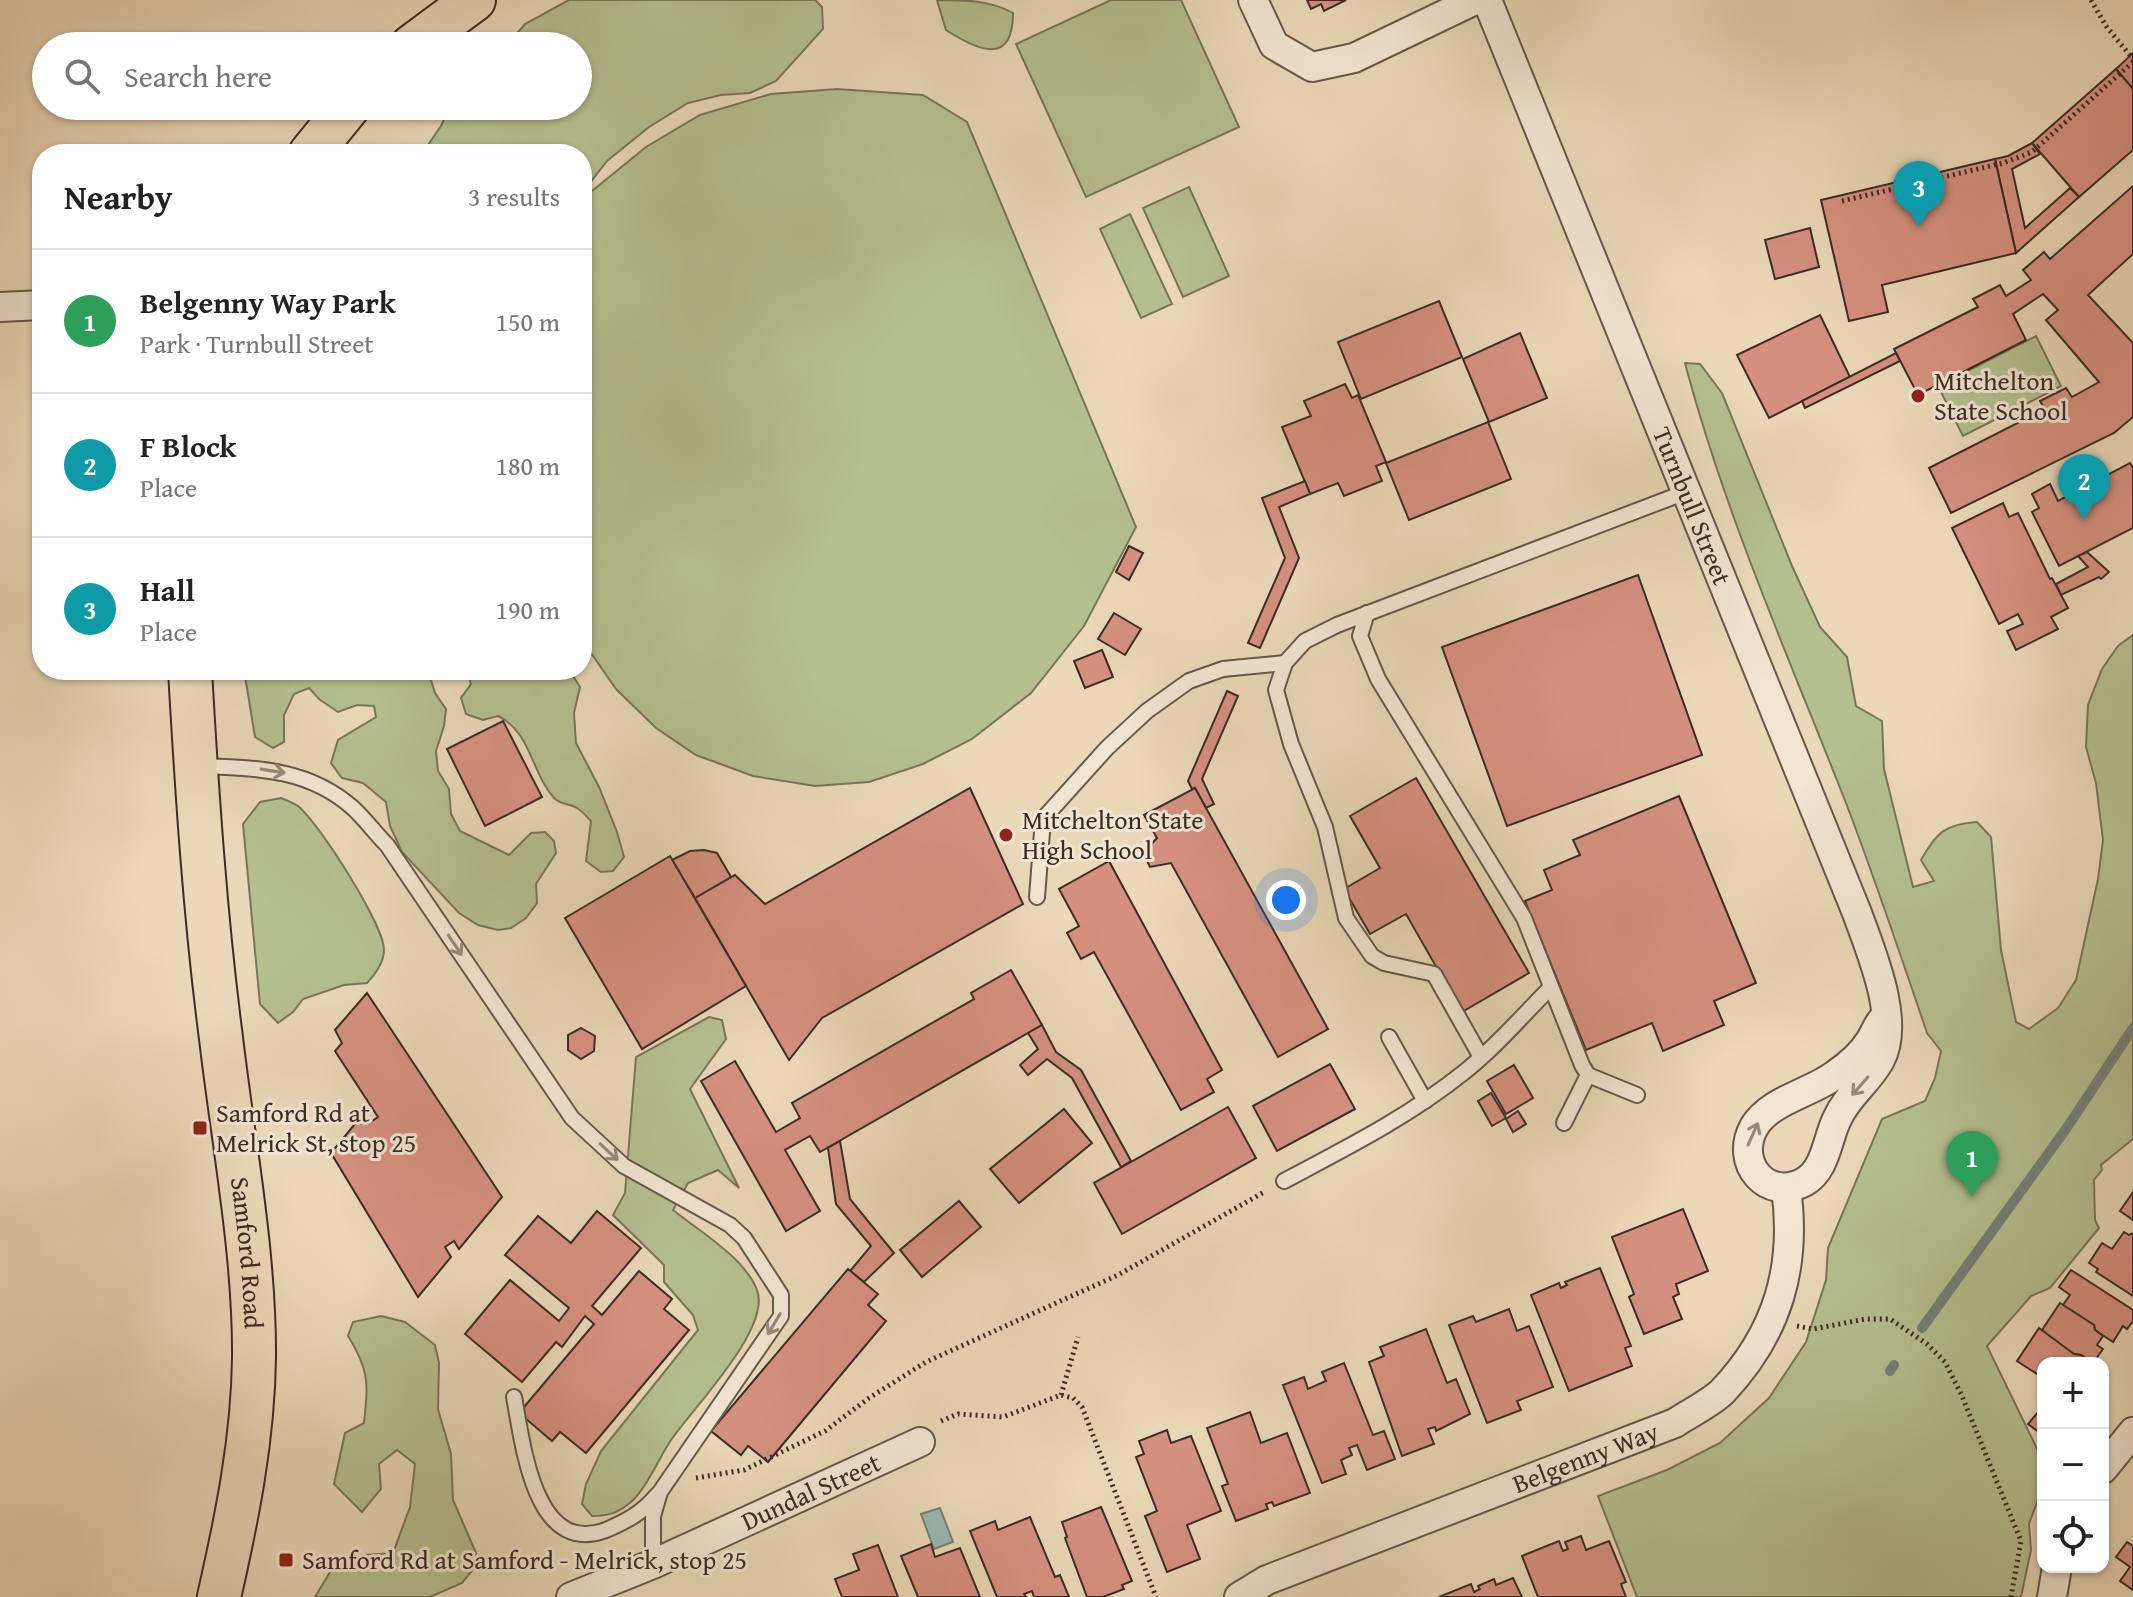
<!DOCTYPE html>
<html lang="en">
<head>
<meta charset="utf-8">
<style>
  :root { --surface:#fff; --page:#f6f6f6; --text:#222; --muted:#767676; --line:#e0e0e0; --accent:#0b8043 }
  body { margin:0; font-family:"Gentium Book Plus",serif; background:var(--page); color:var(--text) }
  .controls { position:absolute; right:24px; bottom:24px; display:grid; overflow:hidden; border-radius:16px; box-shadow:0 2px 6px #0004 }
  .controls button { width:72px; height:72px; display:grid; place-items:center; padding:0; border:0; border-bottom:2px solid var(--line); background:var(--surface); color:var(--text); font:40px sans-serif }
  .you { position:absolute; left:1286px; top:900px; width:28px; height:28px; margin:-20px; border:6px solid #fff; border-radius:50%; background:#1a73e8; box-shadow:0 0 0 12px #1a73e833 }
  .badge { display:grid; place-items:center; width:52px; height:52px; border-radius:50%; background:var(--accent); color:#fff; font-size:26px; font-weight:700 }
  .pin { position:absolute; translate:-50% -66px; filter:drop-shadow(0 2px 4px #0008) }
  .pin::after { content:''; position:absolute; top:42px; width:28px; height:24px; background:inherit; clip-path:polygon(0 0,100% 0,50% 100%) }
  .list { margin:0; padding:0; list-style:none }
  h2 { display:flex; justify-content:space-between; align-items:center; height:104px; margin:0; padding:0 32px; font-size:34px }
  h2 small { font-size:26px; font-weight:400; color:var(--muted) }
  .list li { display:grid; grid-template-columns:52px 1fr auto; gap:24px; align-items:center; box-sizing:border-box; height:144px; padding:0 32px; border-top:2px solid var(--line) }
  .list b { display:block; font-size:30px; white-space:nowrap }
  .list p { margin:0; font-size:26px; white-space:nowrap; color:var(--muted) }
  .list em { font-size:26px; font-style:normal; color:var(--muted) }
  .icon { flex:none; width:44px; height:44px; fill:none; stroke:currentColor; stroke-width:2; stroke-linecap:round; stroke-linejoin:round }
  .map { position:relative; flex:none; width:2133px; height:1597px; overflow:hidden }
  .search { position:absolute; background:var(--surface); box-shadow:0 2px 6px #0004; left:32px; top:32px; width:560px; height:88px; display:flex; align-items:center; gap:20px; box-sizing:border-box; padding:0 28px; border-radius:44px; color:var(--muted); font-size:30px }
  .panel { position:absolute; background:var(--surface); box-shadow:0 2px 6px #0004; left:32px; top:144px; width:560px; height:536px; border-radius:32px }
  .map>svg:first-child { display:block }
  .green { fill:#b5bf90; stroke:#78765a; stroke-width:2 }
  .water { fill:#98b9b4; stroke:#73817a; stroke-width:2 }
  .lines { fill:none; stroke-linecap:round; stroke-linejoin:round }
  .stream { stroke:#73817a; stroke-width:10 }
  .building { fill:#d69080; stroke:#3b2d24; stroke-width:2 }
  .service-casing { stroke:#675849; stroke-width:18 }
  .minor-casing { stroke:#675849; stroke-width:32 }
  .primary-casing { stroke:#3b2d24; stroke-width:46 }
  .path { stroke:#3b2d24; stroke-width:5; stroke-dasharray:2 4; stroke-linecap:butt }
  .service { stroke:#f1e6d1; stroke-width:14 }
  .minor { stroke:#f1e6d1; stroke-width:28 }
  .primary { stroke:#ead8b8; stroke-width:42 }
  .oneway { stroke:#968a7a }
  .poi-dot { fill:#8f2418; stroke:#f1e6d1; stroke-width:3 }
  .labels { text-anchor:middle; stroke-width:6; stroke-linejoin:round; paint-order:stroke }
  .poi-label { font-size:26px; fill:#3b2d24; stroke:#f1e6d1; text-anchor:start }
  .street-label { font-size:26px; fill:#3b2d24; stroke:#f1e6d1 }
</style>
</head>
<body>
<div class="map">
<svg width="2133" height="1597" viewBox="0 0 2133 1597">
  <rect width="100%" height="100%" fill="#ead8b8"/>
  <filter id="stains"><feTurbulence type="fractalNoise" baseFrequency=".0025" numOctaves="4"/><feColorMatrix values="0 0 0 0 .2 0 0 0 0 .09 0 0 0 0 .02 0 0 0 .5 -.17"/></filter>
  <radialGradient id="worn" r=".72"><stop offset=".6" stop-color="#630" stop-opacity="0"/><stop offset="1" stop-color="#630" stop-opacity=".3"/></radialGradient>
  <g class="green">
    <path d="M569 0H815L822 7 823 29 776 81 750 93 721 95 688 103 649 127 607 161 582 193V154H429L428 145 441 126 450 106H578V46H506L525 24Z"/>
    <path d="M937 0C965 0 990 0 1013 13 1013 67 977 50 946 30Z"/>
    <path d="M1111 0H1181L1239 127 1086 197 1016 44Z"/>
    <path d="M837 89 923 95 967 122 1136 527 1084 626 1031 693 972 739 923 764 869 782 815 786 753 776 696 755 656 728 616 689 582 640V202L592 191 646 147 700 115 771 94Z"/>
    <path d="M1189 187 1229 276 1183 297 1143 208Z"/>
    <path d="M1130 214 1172 304 1141 318 1100 229Z"/>
    <path d="M2036 336 2061 386 1963 436 1938 386Z"/>
    <path d="M1685 363 1700 364 1722 393 1792 566 1820 627 1847 657 1856 706 1882 721 1884 769 1913 887 1934 881 1921 860C1936 833 1945 824 1977 822L1991 837 2001 950 2016 1022 2029 1029 2058 1008 2076 980 2098 879 2103 840 2096 783 2086 747 2088 705 2102 669 2118 646 2133 635V1139L2101 1165 2102 1170 2094 1180 2095 1220 2099 1228 2050 1288 2031 1296 1987 1346 2043 1461V1486L2029 1524 2031 1550 2021 1597H1637L1598 1496 1667 1470 1720 1443 1769 1398 1806 1342 1826 1280 1828 1248 1882 1119 1925 1101 1935 1078 1941 1051 1927 1033C1901 956 1875 879 1846 803 1789 658 1725 514 1685 363Z"/>
    <path d="M244 670H428L435 693 446 709 444 726 436 751 438 771 449 789 451 814 460 831 509 855 531 833 545 832 554 841 556 853 536 884 537 903 526 918 511 928 498 930 478 925 459 913 402 852 390 826 386 802 363 783 342 778 331 763 338 740 376 717 374 706 357 705 338 712 319 699 309 688 294 694 284 715V742L273 748 255 737Z"/>
    <path d="M467 670H569L580 687 574 713 576 743 599 787 617 832 624 857 613 871 601 872 586 861 591 821C587 817 582 811 577 808 569 803 561 805 554 798 531 772 531 732 498 716L483 720 466 714 461 698 471 684Z"/>
    <path d="M281 798C286 800 293 803 298 806 319 823 384 925 384 950 384 962 375 975 367 983L344 985 303 999 293 1012 278 1023 260 1004 243 824 260 802Z"/>
    <path d="M709 1017 722 1020 726 1039 690 1089 739 1188 718 1170 688 1183 673 1210C699 1231 745 1258 757 1290 772 1328 692 1409 671 1440 659 1458 646 1489 631 1502 618 1513 609 1516 592 1516L582 1504 586 1484 601 1451 698 1330 693 1315 664 1282V1265L613 1215 625 1193 636 1057Z"/>
    <path d="M381 1316 405 1322 435 1345 439 1363 438 1409 451 1454 453 1500 476 1553 475 1567 462 1583 430 1597H315L339 1557 393 1553 410 1507 415 1464 397 1450 379 1464 381 1489 362 1512 334 1484 345 1433 364 1423C368 1384 370 1371 348 1336L353 1322Z"/>
  </g>
  <path class="water" d="M940 1508 953 1542 934 1549 921 1514Z"/>
  <g class="lines">
    <g class="stream">
      <path d="M1922 1328 2066 1129 2133 1028"/>
      <path d="M1890 1371 1894 1365"/>
    </g>
  </g>
  <g class="building">
    <path d="M1307 0H1346L1324 11 1321 4 1311 9Z"/>
    <path d="M2133 53V89L2116 69Z"/>
    <path d="M2116 69 2133 89V150L2079 197 2032 143Z"/>
    <path d="M2032 143 2040 154 2012 169 2025 228 2070 188 2079 197 2016 253 1995 159 2008 156Z"/>
    <path d="M1995 159 2016 253 1882 285 1888 312 1849 321 1821 200Z"/>
    <path d="M2133 186V254L2088 295 2133 343V417L2114 433 1951 513 1929 468 2045 409 2040 401 2066 388 2072 397 2099 382 2046 320 2058 310 2043 294 2013 314 2026 340 1918 395 1894 349 1978 307 1973 299 2000 285 2006 296 2031 280 2023 270 2044 252 2050 259Z"/>
    <path d="M1810 228 1819 267 1775 279 1765 240Z"/>
    <path d="M1439 301 1462 357 1361 399 1338 342Z"/>
    <path d="M1820 315 1850 377 1769 418 1737 355Z"/>
    <path d="M1520 333 1547 398 1489 422 1463 359Z"/>
    <path d="M1896 353 1900 361 1805 408 1802 401Z"/>
    <path d="M1345 384 1352 398 1358 395 1386 462 1376 466 1382 481 1344 496 1338 483 1310 494 1282 427 1311 416 1304 401Z"/>
    <path d="M1488 422 1511 479 1409 520 1386 463Z"/>
    <path d="M2130 463 2133 468V528L2059 566 2032 512 2039 508 2032 494 2050 484 2058 501Z"/>
    <path d="M1305 481 1310 494 1279 507 1299 558 1260 648 1248 643 1285 558 1262 498Z"/>
    <path d="M2003 503 2009 517 2018 513 2050 579 2052 578 2068 608 2051 617 2058 629 2016 650 2007 631 2023 624 2018 614 1999 624 1952 528Z"/>
    <path d="M1129 546 1143 553 1129 580 1116 572Z"/>
    <path d="M2087 552 2109 572 2101 579 2099 577 2061 595 2056 584 2088 567 2078 556Z"/>
    <path d="M1638 575 1702 755 1507 826 1442 647Z"/>
    <path d="M1114 613 1141 629 1125 655 1098 639Z"/>
    <path d="M1102 650 1113 677 1085 688 1074 661Z"/>
    <path d="M1227 691 1238 696 1202 779 1214 804 1206 808 1195 788 1192 789 1188 781Z"/>
    <path d="M503 721 542 797 485 826 447 749Z"/>
    <path d="M1416 778 1529 973 1462 1012 1406 914 1370 934 1344 889 1380 868 1350 816Z"/>
    <path d="M970 788 1023 904 822 1018 789 1060 695 898 735 875 765 904Z"/>
    <path d="M1195 788 1328 1029 1278 1057 1171 863 1150 867 1143 853 1157 838 1144 815Z"/>
    <path d="M1679 796 1756 983 1714 1001 1724 1025 1663 1051 1652 1023 1586 1050 1525 901 1552 890 1544 870 1580 855 1573 840Z"/>
    <path d="M704 850 717 853 731 877 695 898 672 860 690 851Z"/>
    <path d="M670 856 746 986 642 1049 565 918Z"/>
    <path d="M1109 861 1222 1070 1207 1079 1214 1092 1181 1110 1094 952 1081 959 1067 933 1079 926 1059 889Z"/>
    <path d="M1011 970 1042 1025 820 1152 810 1136 785 1150 820 1211 786 1231 701 1081 735 1061 776 1132 800 1118 792 1103 974 999 971 993Z"/>
    <path d="M367 993 502 1197 459 1249 454 1241 445 1247 451 1257 418 1297 331 1153 363 1114 369 1123 378 1117 335 1051 342 1043 335 1030Z"/>
    <path d="M1042 1025 1056 1052 1081 1070 1131 1161 1121 1167 1072 1078 1047 1059 1028 1075 1020 1065 1038 1049 1028 1033Z"/>
    <path d="M581 1028 595 1036 594 1051 581 1059 568 1050V1035Z"/>
    <path d="M1330 1064 1355 1109 1277 1151 1253 1106Z"/>
    <path d="M1514 1065 1533 1098 1506 1114 1487 1081Z"/>
    <path d="M1491 1093 1506 1118 1492 1126 1478 1101Z"/>
    <path d="M1228 1107 1256 1158 1122 1234 1094 1183Z"/>
    <path d="M1064 1109 1092 1143 1019 1203 990 1169Z"/>
    <path d="M1518 1111 1526 1124 1513 1132 1506 1119Z"/>
    <path d="M840 1141 850 1199 894 1253 864 1282 850 1271 871 1246 836 1204 828 1148Z"/>
    <path d="M2133 1192V1220L2120 1211Z"/>
    <path d="M959 1201 981 1227 922 1277 900 1250Z"/>
    <path d="M1683 1209 1708 1271 1676 1284 1679 1294 1673 1297 1682 1319 1644 1334 1629 1297 1634 1294 1612 1237Z"/>
    <path d="M597 1211 641 1248 592 1306 602 1315 639 1271 672 1299 664 1309 689 1330 586 1453 560 1432 552 1441 519 1413 594 1324 585 1316 562 1347 556 1342 522 1382 465 1334 510 1280 559 1321 569 1308 505 1255 538 1216 571 1243Z"/>
    <path d="M2124 1232 2129 1235 2133 1233V1296L2096 1272 2098 1269 2089 1263 2102 1243 2112 1249Z"/>
    <path d="M1600 1268 1631 1346 1625 1348 1632 1366 1569 1391 1531 1295 1559 1283 1561 1288 1567 1285 1565 1282Z"/>
    <path d="M848 1269 878 1294 868 1305 886 1321 768 1462 748 1446 741 1455 711 1431Z"/>
    <path d="M2071 1270 2133 1310V1321L2127 1329 2123 1326 2113 1342 2095 1330 2094 1325 2063 1305 2070 1295 2059 1287Z"/>
    <path d="M2060 1303 2094 1325 2095 1330 2103 1336 2097 1345 2103 1349 2093 1363 2081 1355 2074 1354 2046 1336 2042 1330Z"/>
    <path d="M1509 1309 1517 1331 1529 1326 1553 1387 1517 1401 1521 1410 1487 1423 1449 1325 1473 1316 1476 1322Z"/>
    <path d="M2039 1328 2074 1354 2081 1355 2092 1363H2043V1378L2017 1361Z"/>
    <path d="M1426 1329 1447 1383 1456 1379 1470 1414 1436 1431 1435 1427 1428 1429 1434 1444 1402 1456 1369 1362 1384 1356 1380 1347Z"/>
    <path d="M1344 1363 1373 1435 1384 1431 1395 1459 1367 1470 1357 1445 1349 1448 1352 1455 1341 1460 1346 1474 1322 1483 1283 1385 1304 1377 1308 1389 1326 1381 1322 1372Z"/>
    <path d="M2043 1406V1435L2028 1424Z"/>
    <path d="M1250 1412 1261 1443 1287 1433 1310 1493 1274 1506 1272 1502 1266 1504 1268 1509 1236 1521 1222 1486 1228 1484 1207 1428Z"/>
    <path d="M1167 1430 1171 1443 1191 1436 1221 1511 1187 1525 1200 1559 1167 1572 1145 1516 1157 1511 1136 1457 1144 1454 1139 1441Z"/>
    <path d="M1101 1507 1132 1581 1122 1585 1124 1589 1103 1597H1087L1065 1538 1067 1537 1062 1522Z"/>
    <path d="M1030 1517 1055 1577 1060 1575 1069 1597H1034L1032 1591 1024 1594 1026 1597H997L970 1531 995 1521 998 1530Z"/>
    <path d="M1581 1536 1586 1550 1609 1541 1626 1582 1621 1584 1626 1597H1538L1522 1556 1559 1541 1563 1551 1568 1549 1565 1542Z"/>
    <path d="M2127 1542 2133 1546V1590L2120 1581 2130 1567 2116 1557Z"/>
    <path d="M931 1544 935 1557 960 1548 980 1597H918L901 1556Z"/>
    <path d="M878 1545 898 1597H842L835 1579 859 1570 853 1554Z"/>
    <path d="M1513 1578 1522 1597H1439L1471 1584 1474 1592 1480 1589 1478 1586 1494 1579 1496 1585Z"/>
  </g>
  <g class="lines">
    <g class="service-casing">
      <g id="service">
        <path d="M1367 613 1360 636 1378 679 1524 918 1582 1065 1588 1075 1637 1095"/>
        <path d="M200 766C255 768 308 768 353 808 365 819 375 833 387 845L572 1118 624 1166 730 1225 744 1238 781 1295V1316L660 1492 653 1516V1564"/>
        <path d="M1037 897 1043 819 1107 748 1147 711 1189 681 1223 669 1285 663"/>
        <path d="M1389 1037 1425 1101"/>
        <path d="M1481 1057 1434 974 1384 963 1372 956 1346 918 1325 827 1291 744 1276 690 1285 663 1305 641 1337 625 1686 492"/>
        <path d="M1564 1123 1588 1075"/>
        <path d="M1284 1181C1346 1148 1408 1117 1463 1073 1495 1048 1523 1015 1551 987"/>
        <path d="M514 1397C523 1444 534 1557 606 1530 627 1521 642 1513 657 1495"/>
      </g>
    </g>
    <g class="minor-casing">
      <g id="minor">
        <path d="M1253 0 1274 45 1312 67 1354 58 1475 0"/>
        <path id="s1" d="M1487 0 1857 913C1871 952 1901 1021 1880 1060 1868 1082 1847 1096 1837 1119 1827 1139 1826 1170 1804 1182 1767 1202 1734 1163 1754 1127 1770 1100 1811 1093 1835 1075 1848 1066 1862 1054 1870 1041 1876 1032 1877 1024 1886 1016"/>
        <path d="M0 307 42 305"/>
        <path d="M2103 1469 2133 1432"/>
        <path id="s2" d="M571 1597 653 1564 920 1442"/>
        <path id="s3" d="M1239 1597 1267 1580 1675 1423C1690 1413 1709 1404 1722 1392 1778 1333 1797 1267 1786 1188"/>
        <path d="M2052 1597 2057 1567"/>
      </g>
    </g>
    <g class="primary-casing">
      <g id="primary">
        <path d="M412 46 474 0"/>
        <path d="M310 154 349 106"/>
        <path id="s4" d="M190 670C197 793 205 916 221 1038 233 1141 255 1255 254 1358 253 1439 237 1518 219 1597"/>
      </g>
    </g>
    <g class="path">
      <path d="M2091 0 2106 26 2133 59"/>
      <path d="M1842 201 2003 163 2032 152 2133 62"/>
      <path d="M1797 1326 1813 1329 1866 1319H1890L1927 1344 1945 1362 1962 1396 2021 1541 2011 1597"/>
      <path d="M1061 1395 1078 1337"/>
      <path d="M941 1421 958 1414 1003 1417 1061 1395 1073 1398 1082 1407 1156 1597"/>
      <path d="M696 1478 744 1470 825 1431 869 1398 926 1362 1118 1275 1266 1191"/>
    </g>
    <use href="#service" class="service"/>
    <use href="#minor" class="minor"/>
    <use href="#primary" class="primary"/>
  </g>
  <defs><path id="oneway-shaft" d="M-6 0H5M1.5-3L5.5 0L1.5 3" fill="none" stroke-width="1.6" stroke-linecap="round" stroke-linejoin="round" transform="scale(2)"/></defs>
  <g class="oneway">
    <use href="#oneway-shaft" transform="translate(273 771) rotate(9)"/>
    <use href="#oneway-shaft" transform="translate(455 945) rotate(56)"/>
    <use href="#oneway-shaft" transform="translate(1860 1086) rotate(131)"/>
    <use href="#oneway-shaft" transform="translate(1753 1134) rotate(-66)"/>
    <use href="#oneway-shaft" transform="translate(609 1152) rotate(43)"/>
    <use href="#oneway-shaft" transform="translate(774 1324) rotate(121)"/>
  </g>
  <g class="poi-dot">
    <circle cx="1918" cy="396" r="8"/>
    <circle cx="1006" cy="835" r="8"/>
    <rect x="192" y="1120" width="16" height="16" rx="4"/>
    <rect x="278" y="1552" width="16" height="16" rx="4"/>
  </g>
  <g class="labels">
    <g class="poi-label">
      <text x="1934" y="390">Mitchelton<tspan x="1934" dy="30">State School</tspan></text>
      <text x="1022" y="829">Mitchelton State<tspan x="1022" dy="30">High School</tspan></text>
      <text x="216" y="1122">Samford Rd at<tspan x="216" dy="30">Melrick St, stop 25</tspan></text>
      <text x="302" y="1569">Samford Rd at Samford - Melrick, stop 25</text>
    </g>
    <g class="street-label">
      <text dy="9" stroke="none"><textPath href="#s1" startOffset="546">Turnbull Street</textPath></text>
      <text dy="9" stroke="none"><textPath href="#s4" startOffset="586">Samford Road</textPath></text>
      <text dy="9" stroke="none"><textPath href="#s3" startOffset="374">Belgenny Way</textPath></text>
      <text dy="9" stroke="none"><textPath href="#s2" startOffset="262">Dundal Street</textPath></text>
    </g>
  </g>
  <rect width="100%" height="100%" filter="url(#stains)"/>
  <rect width="100%" height="100%" fill="url(#worn)"/>
</svg>
<div class="controls">
<button>+</button>
<button>−</button>
<button><svg class="icon" aria-label="locate" viewBox="0 0 24 24"><circle cx="12" cy="12" r="6"/><path d="M12 2v4M12 18v4M2 12h4M18 12h4"/></svg></button>
</div>
<div class="you"></div>
<div class="pin badge" style="left:1972px;top:1197px;background:#2e9e5b">1</div>
<div class="pin badge" style="left:2084px;top:520px;background:#0f9aa8">2</div>
<div class="pin badge" style="left:1919px;top:227px;background:#0f9aa8">3</div>
<div class="search"><svg class="icon" aria-label="search" viewBox="0 0 24 24"><circle cx="10" cy="10" r="6"/><path d="M15 15l6 6"/></svg>Search here</div>
<section class="panel">
<h2>Nearby<small>3 results</small></h2>
<ul class="list">
<li><span class="badge" style="background:#2e9e5b">1</span><div><b>Belgenny Way Park</b><p>Park · Turnbull Street</p></div><em>150 m</em></li>
<li><span class="badge" style="background:#0f9aa8">2</span><div><b>F Block</b><p>Place</p></div><em>180 m</em></li>
<li><span class="badge" style="background:#0f9aa8">3</span><div><b>Hall</b><p>Place</p></div><em>190 m</em></li>
</ul>
</section>
</div>
</body>
</html>
